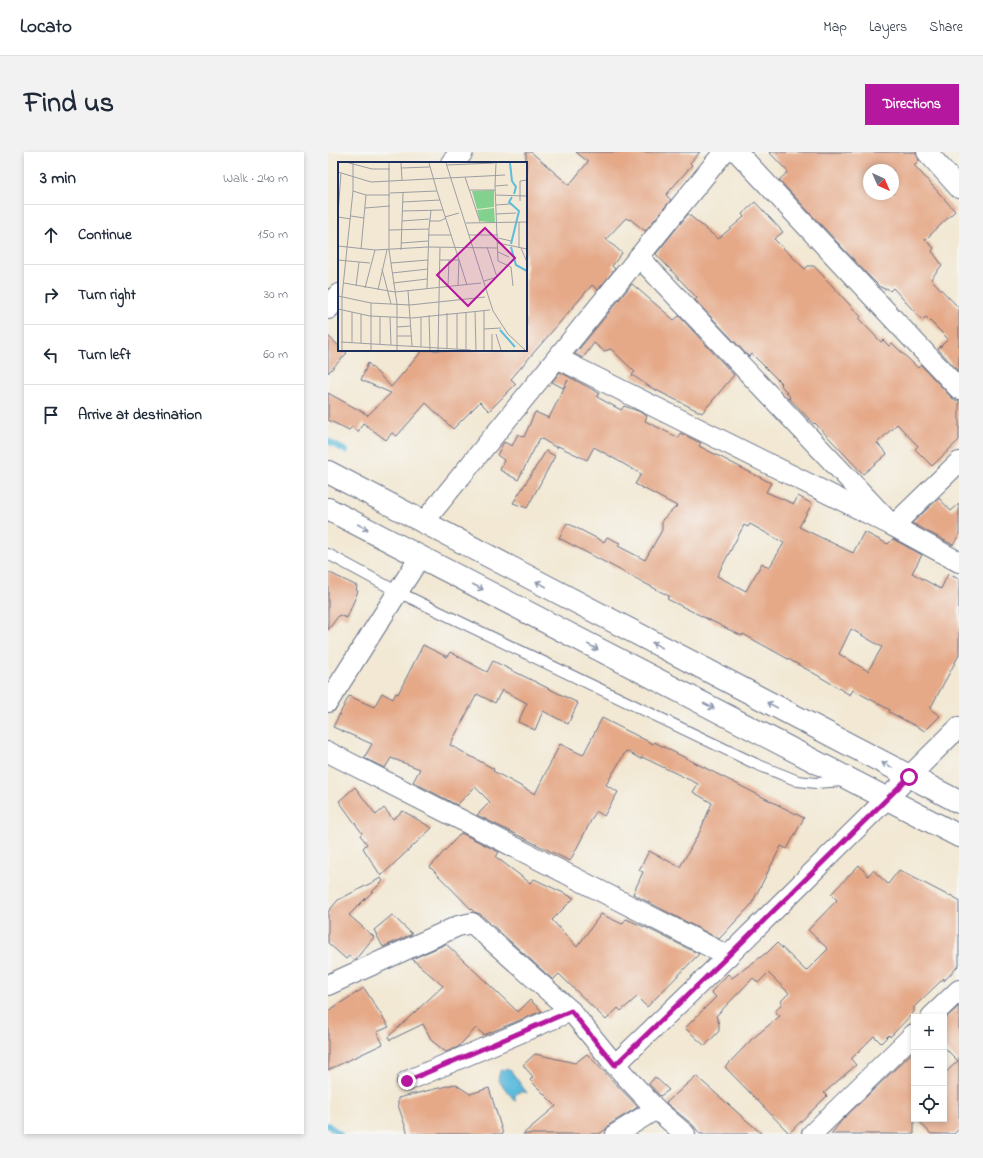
<!DOCTYPE html>
<html lang="en">
<head>
<meta charset="utf-8">
<style>
  :root { --surface:#fff; --page:#f2f2f3; --text:#1f2937; --muted:#747a83; --line:#e0e1e3; --accent:#b5179e }
  body { margin:0; font-family:"Indie Flower",sans-serif; background:var(--page); color:var(--text) }
  .controls { position:absolute; right:12px; bottom:12px; display:grid; overflow:hidden; border-radius:0px; box-shadow:0 2px 6px #0003 }
  .controls button { width:36px; height:36px; display:grid; place-items:center; padding:0; border:0; border-bottom:1px solid var(--line); background:var(--surface); color:var(--text); font:20px sans-serif }
  .compass { position:absolute; left:535px; top:12px; width:36px; height:36px; border-radius:50%; background:var(--surface); box-shadow:0 2px 6px #0003; rotate:135deg }
  .stop { position:absolute; width:12px; height:12px; margin:-9px; border:3px solid #b5179e; border-radius:50%; background:#fff }
  .stop.end { background:#b5179e; border-color:#fff; box-shadow:0 1px 4px #0008 }
  .list { margin:0; padding:0; list-style:none }
  h2 { display:flex; justify-content:space-between; align-items:center; height:52px; margin:0; padding:0 16px; font-size:17px }
  h2 small { font-size:13px; font-weight:400; color:var(--muted) }
  .list li { display:grid; grid-template-columns:26px 1fr auto; gap:12px; align-items:center; box-sizing:border-box; height:60px; padding:0 16px; border-top:1px solid var(--line) }
  .list b { display:block; font-size:15px; white-space:nowrap }
  .list em { font-size:13px; font-style:normal; color:var(--muted) }
  .icon { flex:none; width:22px; height:22px; fill:none; stroke:currentColor; stroke-width:2; stroke-linecap:round; stroke-linejoin:round }
  .map { position:relative; flex:none; width:631px; height:982px; overflow:hidden; border-radius:0px }
  header { display:flex; align-items:center; gap:24px; box-sizing:border-box; height:56px; padding:0 20px; background:var(--surface); border-bottom:1px solid var(--line) }
  header strong { font-size:19px }
  nav { display:flex; gap:22px; margin-inline-start:auto; font-size:14px }
  .intro { display:flex; align-items:center; justify-content:space-between; box-sizing:border-box; height:96px; padding:0 24px }
  h1 { margin:0; font-size:28px }
  .button { padding:10px 18px; border-radius:0px; background:var(--accent); color:#fff; font-size:14px; font-weight:700 }
  main { display:flex; gap:24px; padding:0 24px }
  aside { flex:1; background:var(--surface); border-radius:0px; box-shadow:0 2px 6px #0003 }
  .map>svg:first-child { display:block }
  .water { fill:#5dbbdb; stroke:#3c759c }
  .lines { fill:none; stroke-linecap:round; stroke-linejoin:round }
  .stream { stroke:#5dbbdb; stroke-width:5.5 }
  .building { fill:#e5a988; fill-rule:evenodd }
  .service-casing { stroke:#667087; stroke-width:12 }
  .minor-casing { stroke:#667087; stroke-width:22 }
  .tertiary-casing { stroke:#667087; stroke-width:24 }
  .trunk-casing { stroke:#667087; stroke-width:24 }
  .service { stroke:#fff; stroke-width:10 }
  .minor { stroke:#fff; stroke-width:20 }
  .tertiary { stroke:#fff; stroke-width:22 }
  .trunk { stroke:#fff; stroke-width:22 }
  .oneway { stroke:#8d97ae }
  .route { stroke:#b5179e; stroke-width:5 }
  .inset-river { fill:none; stroke:#5dbbdb; stroke-width:2 }
  .inset-road { fill:none; stroke:#9c9ea4; stroke-width:1 }
  .view { fill:#b5179e; fill-opacity:0.15; stroke:#b5179e; stroke-width:2 }
  .inset-edge { fill:none; stroke:#1b2f5e; stroke-width:2 }
</style>
</head>
<body>
<header>
<strong>Locato</strong>
<nav><a>Map</a><a>Layers</a><a>Share</a></nav>
</header>
<div class="intro"><h1>Find us</h1><a class="button">Directions</a></div>
<main>
<aside>
<h2>3 min<small>Walk · 240 m</small></h2>
<ul class="list">
<li><svg class="icon" aria-label="ahead" viewBox="0 0 24 24"><path d="M12 20V5M6 11l6-6 6 6"/></svg><div><b>Continue</b></div><em>150 m</em></li>
<li><svg class="icon" aria-label="right" viewBox="0 0 24 24"><path d="M7 20v-9h11M14 6l5 5-5 5"/></svg><div><b>Turn right</b></div><em>30 m</em></li>
<li><svg class="icon" aria-label="left" viewBox="0 0 24 24"><path d="M17 20v-9H6M10 6l-5 5 5 5"/></svg><div><b>Turn left</b></div><em>60 m</em></li>
<li><svg class="icon" aria-label="arrive" viewBox="0 0 24 24"><path d="M6 21V4h12l-3 4 3 4H6"/></svg><div><b>Arrive at destination</b></div></li>
</ul>
</aside>
<div class="map">
<svg width="631" height="982" viewBox="0 0 631 982">
  <rect width="100%" height="100%" fill="#f6f6f2"/>
  <filter id="ink" filterUnits="userSpaceOnUse"><feTurbulence type="fractalNoise" baseFrequency=".025" numOctaves="2"/><feDisplacementMap in="SourceGraphic" scale="8" xChannelSelector="R" yChannelSelector="G"/><feConvolveMatrix kernelMatrix="1 2 1 2 8 2 1 2 1" color-interpolation-filters="sRGB"/></filter>
  <filter id="wash" filterUnits="userSpaceOnUse"><feTurbulence type="fractalNoise" baseFrequency=".012" numOctaves="4" result="noise"/><feDisplacementMap in="SourceGraphic" scale="16" xChannelSelector="R" yChannelSelector="G"/><feGaussianBlur stdDeviation="0.9" result="paint"/><feColorMatrix in="noise" values="0 0 0 0 0 0 0 0 0 0 0 0 0 0 0 0 0 1.4 0 .05"/><feComposite in="paint" operator="in"/></filter>
  <g filter="url(#wash)">
    <rect width="100%" height="100%" fill="#f2e8d3"/>
    <path class="water" d="M177 917 183 919 199 941C194 939 191 939 187 943V949L170 928 172 919Z"/>
    <g class="lines">
      <g class="stream">
        <path d="M0 289 18 299"/>
        <path d="M0 973 12 982"/>
      </g>
    </g>
    <g id="blocks">
      <g class="building">
        <path d="M198 0H203L241 33 260 10 248 0H372L362 11 364 13 338 43 343 48 317 79 302 67 301 68 298 66 278 87 294 101 284 114 287 117 270 138 264 133 183 227 188 232 161 259 152 250 125 277 98 251 69 284 64 281 58 288 35 271 30 280 24 275 21 278 0 268V241L40 263 39 264 63 241 33 228 40 211 63 235 95 198H198Z"/>
        <path d="M441 0H588L591 8 586 13 627 59 597 88 606 96 604 99 614 113 603 127 631 156V220L610 197 620 187 598 165 594 168 565 136 562 139 559 136 557 137 552 135 541 124 451 28 460 20ZM541 18H565V42H541Z"/>
        <path d="M427 50 455 80 446 87 477 117 480 114H486L533 165 531 167 553 190 555 188 561 194 564 191 590 216 593 213 623 245 627 248H631V288L604 314 587 297 590 294 569 272 549 291 559 302 535 322 487 271 486 272 461 246 462 245 453 233 454 232 424 202 421 205 367 148 369 146 328 102 360 62 390 87 416 65 414 62Z"/>
        <path d="M304 132 346 168 351 164 406 223 374 261 322 235 304 223 307 220 283 197 276 199 266 191 255 206 247 202Z"/>
        <path d="M0 184 11 194V198H15L19 201 0 221Z"/>
        <path d="M232 220 271 241 269 245 293 258 296 254 310 259 319 264 317 269 351 286 352 281 373 291 371 294 443 331 438 340 466 352 470 344 484 352 471 375 525 401 536 380 560 392 565 387 594 403 584 421 613 437 620 422 631 427V503L602 557 612 564 597 579 561 560 562 558 525 538 522 543 489 523 415 482 414 484 339 447 341 444 231 386 239 371 276 390 279 385 292 391 290 394 317 408 334 378V368L349 354 307 332 313 322 266 295 259 308 230 294 229 296 212 286 190 328 172 318 176 308 169 303 176 290 184 294 190 282 196 285 207 260 221 266 240 228 235 236 224 230ZM422 372 456 391 441 416 434 411 418 439 389 424 416 373 420 375ZM523 477 554 495 540 519 511 502Z"/>
        <path d="M218 299 227 304 199 356 185 351Z"/>
        <path d="M611 346 623 359 631 352V384L625 393 584 371Z"/>
        <path d="M0 420 29 434 28 438 30 439 19 466 11 463 0 478Z"/>
        <path d="M95 493 119 505 122 500 159 520 165 509 250 551 240 572 215 559 207 578 190 570 199 551 174 538 167 551 149 542 122 593 166 617 165 619 207 642 232 592 255 603 274 566 325 592 326 590 476 666 459 697 453 694 423 753 391 787 305 742 315 720 311 718 321 699 352 715 372 679 384 651 365 640 370 632 314 605 313 607 298 599 278 633 290 640 276 664 268 659 242 709 149 663 162 650 147 635 129 653 85 630 92 617 63 606 57 616 36 606 44 592 5 575 21 544 46 555 54 541 65 547 68 541 70 542Z"/>
        <path d="M27 635 48 663 56 656 65 667 75 659 104 676 53 724 35 696 39 692 32 683 34 681 11 649Z"/>
        <path d="M133 681 171 700 168 705 202 731 206 727 246 746 224 768 249 795 273 762 294 772 298 767 319 776 371 802 319 855 309 845 293 859 290 856 278 868 231 822 225 828 152 762 146 760 102 715Z"/>
        <path d="M531 713 540 724 545 718 560 732 571 718 621 744 622 743 631 748V813L616 829V826L586 855V860L562 885 561 883 553 891 546 884 523 907 528 913 496 941 499 944 461 981 397 915 424 887 452 864 447 860 454 851 453 849 461 841 440 821 430 831 425 826 388 864 391 872V879L377 894 357 876 388 845 383 840 400 822 404 826 438 801V802L449 791 478 819 500 797 480 778 509 748 503 742Z"/>
        <path d="M53 726 55 729 21 763 46 785 27 808 21 804 18 807 0 791V760L10 748Z"/>
        <path d="M64 763 84 782 55 795 46 778Z"/>
        <path d="M118 792 190 860 202 848 214 859 156 883 148 876 130 895 118 900 104 889 95 872 62 888 60 885 115 834 84 807Z"/>
        <path d="M36 836 61 875 49 880 55 892 0 918V859Z"/>
        <path d="M631 854V977L626 982H603L589 967H616V922L630 909 616 895V868Z"/>
        <path d="M586 899V982H503L515 967Z"/>
        <path d="M207 902 247 911 259 902 310 955 282 972 277 978 271 982H195L228 954 202 928 205 925 195 913Z"/>
        <path d="M368 924 434 982H372L365 973 338 951Z"/>
        <path d="M327 925 341 938 332 944 321 932Z"/>
        <path d="M127 932 142 942 161 936 175 982H80L70 953V946Z"/>
      </g>
    </g>
  </g>
  <g filter="url(#ink)">
    <use href="#blocks" fill-opacity="0" stroke="#667087" stroke-width="1"/>
    <g class="lines">
      <g class="service-casing">
        <path id="service" d="M0 402 70 440 428 612 470 629 488 631 515 629"/>
      </g>
      <g class="minor-casing">
        <g id="minor">
          <path d="M409 0 631 237"/>
          <path d="M599 0 631 36"/>
          <path d="M311 105 565 374 631 310"/>
          <path d="M229 206 565 374 631 410"/>
          <path d="M95 371 396 0"/>
          <path d="M0 550 92 405"/>
          <path d="M0 600 400 804"/>
          <path d="M0 833 130 774 144 771 243 859 287 913 328 957 357 982"/>
          <path d="M603 865 631 838"/>
          <path d="M287 913 400 804 631 575"/>
          <path d="M79 929 243 859"/>
          <path d="M288 982 328 957"/>
          <path d="M484 982 586 882"/>
        </g>
      </g>
      <g class="tertiary-casing">
        <g id="tertiary">
          <path d="M124 11 134 0"/>
          <path d="M0 156 11 143"/>
        </g>
      </g>
      <g class="trunk-casing">
        <g id="trunk">
          <path d="M0 320 631 650"/>
          <path d="M0 357 631 684"/>
        </g>
      </g>
      <use href="#service" class="service"/>
      <use href="#minor" class="minor"/>
      <use href="#tertiary" class="tertiary"/>
      <use href="#trunk" class="trunk"/>
    </g>
    <defs><path id="oneway-shaft" d="M-6 0H5M1.5-3L5.5 0L1.5 3" fill="none" stroke-width="1.6" stroke-linecap="round" stroke-linejoin="round"/></defs>
    <g class="oneway">
      <use href="#oneway-shaft" transform="translate(35 375) rotate(27)"/>
      <use href="#oneway-shaft" transform="translate(213 432) rotate(-152)"/>
      <use href="#oneway-shaft" transform="translate(150 435) rotate(27)"/>
      <use href="#oneway-shaft" transform="translate(329 493) rotate(-152)"/>
      <use href="#oneway-shaft" transform="translate(265 495) rotate(27)"/>
      <use href="#oneway-shaft" transform="translate(444 553) rotate(-152)"/>
      <use href="#oneway-shaft" transform="translate(381 554) rotate(27)"/>
      <use href="#oneway-shaft" transform="translate(559 613) rotate(-152)"/>
    </g>
  </g>
  <g class="lines" filter="url(#ink)">
    <path class="route" d="M79 929 243 859 287 913 400 804 581 625"/>
  </g>
  <g transform="translate(10 10)">
    <rect width="189" height="189" fill="#f2e8d3"/>
    <path d="M156 28V45L139 47 134 29ZM156 46 157 61 142 59 139 48Z" fill="#83d18f"/>
    <path class="inset-river" d="M172 1 174 19 178 25 176 32M173 82 181 49 171 40 174 35M173 85 178 103 189 109M162 168 177 185"/>
    <path class="inset-road" d="M11 1 34 7H52M51 1V88L59 142V188M63 1 64 18M91 1 99 29M108 1 155 149 170 172 187 188M158 1 157 24 160 99 173 105 175 124M109 3 156 1M63 6 92 5M0 10 33 20 167 13M127 15 142 60M157 24 170 23M132 28H157M15 29 28 33H52M52 31 99 29 129 123M157 33 189 34M182 39V19L189 18M65 40 102 38M158 43 172 42M27 46 52 44M65 49 105 48M0 52 3 11M158 52 178 51M13 54 26 56M0 55 13 57M107 55 121 51M64 59 91 57M91 59H102L108 56M181 60V86M128 61 189 60M91 67 93 48M51 68 91 67 89 127M90 73H113M131 73H160M160 76 173 79M63 81 90 79M160 81 189 87M0 84 37 88 90 85 160 86M183 86 189 100M23 87 28 33M63 88 65 31M160 90 171 95M0 98 32 101M102 98H121L120 123M53 101 90 98M44 107 53 142M54 111 90 107M146 119 159 115 149 85M6 121 57 130 143 121M55 121 89 117M18 124 21 100M110 124 111 98M27 126 37 88M40 128 49 88M70 129 74 184M0 134 33 141 72 143 147 135M33 141V188M0 147 32 154 74 156 152 148M137 149 138 188M146 149V188M14 150V180M119 151V187M91 153 92 188M42 154V182M52 155 53 183M83 155V185M59 165 73 164M146 167 163 166M154 172V188M158 172 163 188M59 174H74M3 180 133 188M23 181V152M109 186V151M4 188V134L15 29V1M100 188 102 85M128 188V150"/>
    <path class="view" d="M147 66 177 96 130 144 99 113Z"/>
    <rect width="189" height="189" class="inset-edge"/>
  </g>
</svg>
<div class="controls">
<button>+</button>
<button>−</button>
<button><svg class="icon" aria-label="locate" viewBox="0 0 24 24"><circle cx="12" cy="12" r="6"/><path d="M12 2v4M12 18v4M2 12h4M18 12h4"/></svg></button>
</div>
<svg class="compass" viewBox="-18 -18 36 36"><path d="M0-13l5 13h-10z" fill="#e53935"/><path d="M0 13l5-13h-10z" fill="#747a83"/></svg>
<div class="stop" style="left:581px;top:625px"></div>
<div class="stop end" style="left:79px;top:929px"></div>
</div>
</main>
</body>
</html>
